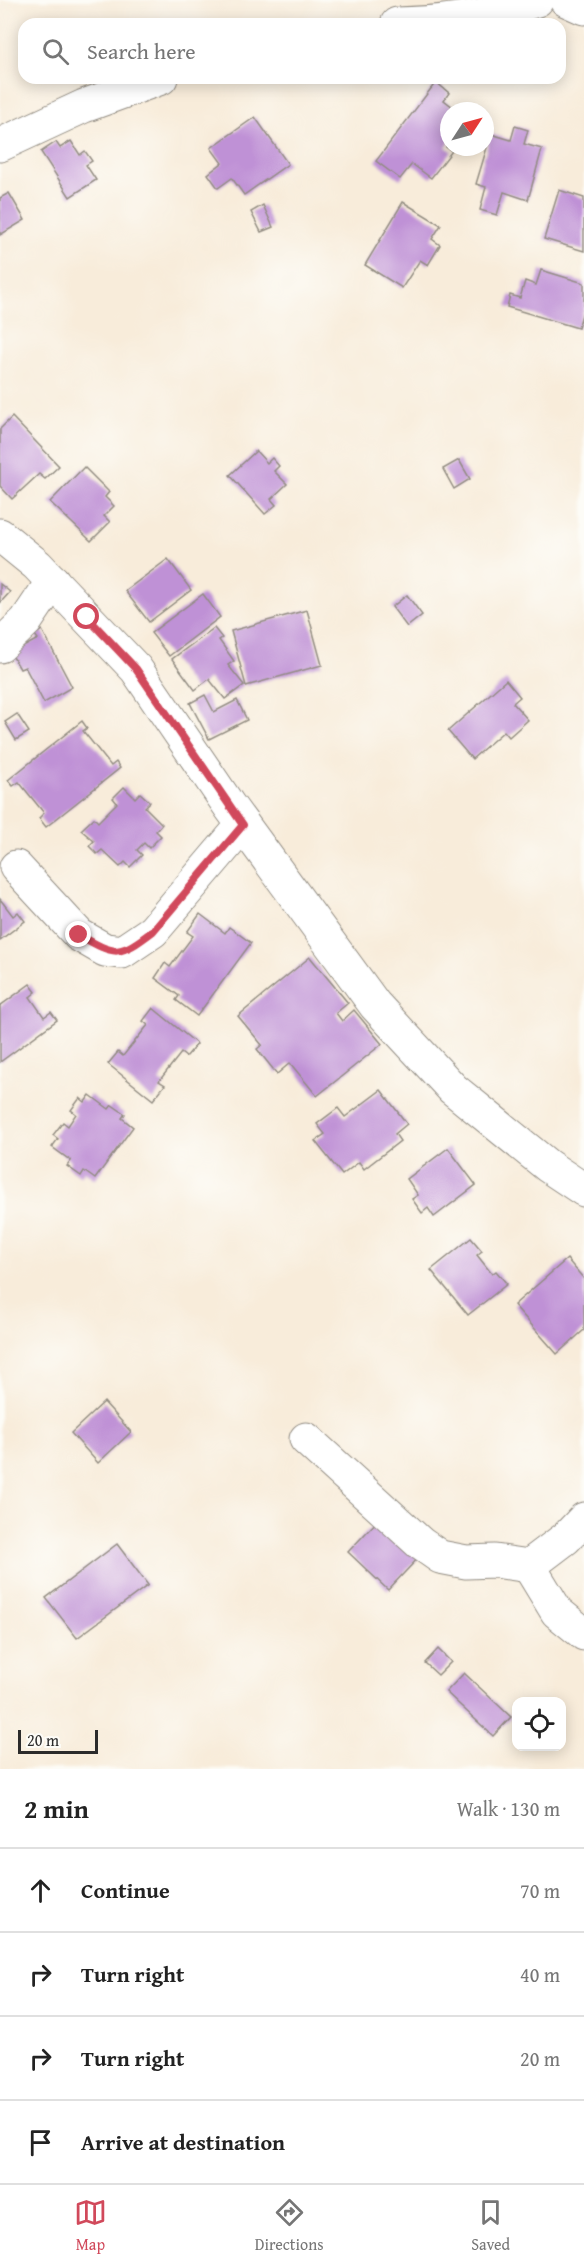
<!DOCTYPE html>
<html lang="en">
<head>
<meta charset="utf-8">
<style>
  :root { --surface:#fff; --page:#f6f6f6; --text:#222; --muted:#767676; --line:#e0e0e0; --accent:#d1495b }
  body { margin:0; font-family:"Gentium Book Plus",serif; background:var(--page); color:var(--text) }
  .controls { position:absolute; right:18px; bottom:18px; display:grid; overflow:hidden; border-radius:12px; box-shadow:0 3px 15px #0003 }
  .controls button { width:54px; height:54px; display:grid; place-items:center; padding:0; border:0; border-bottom:2px solid var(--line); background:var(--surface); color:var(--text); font:30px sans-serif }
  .compass { position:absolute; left:440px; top:102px; width:54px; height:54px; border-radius:50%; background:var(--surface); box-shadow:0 3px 15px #0003; rotate:54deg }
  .scale { position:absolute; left:18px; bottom:15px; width:80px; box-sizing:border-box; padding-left:6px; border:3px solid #2b2b2b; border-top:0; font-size:16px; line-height:21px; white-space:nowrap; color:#2b2b2b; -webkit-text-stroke:4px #fdfcf7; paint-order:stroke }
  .stop { position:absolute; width:18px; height:18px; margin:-14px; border:4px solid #d1495b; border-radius:50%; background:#fff }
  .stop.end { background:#d1495b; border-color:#fff; box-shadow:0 2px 6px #0008 }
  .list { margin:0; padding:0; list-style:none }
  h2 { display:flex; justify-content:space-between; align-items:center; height:78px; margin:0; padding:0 24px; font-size:26px }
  h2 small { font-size:20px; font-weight:400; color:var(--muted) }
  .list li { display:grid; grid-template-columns:39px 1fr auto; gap:18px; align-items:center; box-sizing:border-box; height:84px; padding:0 24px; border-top:2px solid var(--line) }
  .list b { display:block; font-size:22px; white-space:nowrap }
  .list em { font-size:20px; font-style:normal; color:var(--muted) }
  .icon { flex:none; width:33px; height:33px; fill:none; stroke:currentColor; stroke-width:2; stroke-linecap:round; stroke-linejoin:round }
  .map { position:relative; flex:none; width:584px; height:1769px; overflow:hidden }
  .search { position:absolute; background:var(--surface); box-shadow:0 3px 15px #0003; left:18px; right:18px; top:18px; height:66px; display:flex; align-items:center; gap:15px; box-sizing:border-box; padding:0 21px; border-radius:18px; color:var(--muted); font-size:22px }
  .sheet { height:414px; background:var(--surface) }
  nav { display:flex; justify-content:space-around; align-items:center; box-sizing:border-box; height:84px; border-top:2px solid var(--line); background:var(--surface); font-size:16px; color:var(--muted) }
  nav a { display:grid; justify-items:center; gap:3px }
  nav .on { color:var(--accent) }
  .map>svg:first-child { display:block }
  .building { fill:#bf91d6 }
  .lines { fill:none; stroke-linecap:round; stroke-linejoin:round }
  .minor-casing { stroke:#928c82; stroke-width:35 }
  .minor { stroke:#fff; stroke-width:33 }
  .route { stroke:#d1495b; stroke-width:8 }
</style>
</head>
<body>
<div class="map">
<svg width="584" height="1769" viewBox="0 0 584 1769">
  <rect width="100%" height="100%" fill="#fdfcf7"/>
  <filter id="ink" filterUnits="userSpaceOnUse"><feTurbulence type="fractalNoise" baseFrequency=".0167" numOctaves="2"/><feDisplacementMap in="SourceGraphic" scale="12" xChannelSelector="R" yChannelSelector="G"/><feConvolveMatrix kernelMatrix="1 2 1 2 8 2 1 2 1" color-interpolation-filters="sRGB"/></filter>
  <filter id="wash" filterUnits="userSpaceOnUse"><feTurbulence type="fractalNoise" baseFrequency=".008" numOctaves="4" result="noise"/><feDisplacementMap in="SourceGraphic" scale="24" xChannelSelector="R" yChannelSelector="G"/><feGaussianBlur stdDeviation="1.35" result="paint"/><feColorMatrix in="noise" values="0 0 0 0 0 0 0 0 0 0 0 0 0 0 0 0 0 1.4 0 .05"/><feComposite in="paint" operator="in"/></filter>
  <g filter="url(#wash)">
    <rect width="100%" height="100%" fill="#f8ecda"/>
    <g id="blocks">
      <g class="building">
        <path d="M436 82 449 93 444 100 458 111H449V142L446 147 452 151 431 178 412 164 400 179 376 161Z"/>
        <path d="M255 117 288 164 244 195 232 178 218 188 208 174 222 163 211 148Z"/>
        <path d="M515 126 528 130 524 144 542 149 528 200 504 192 497 215 480 210 486 187 476 184 491 134 511 140Z"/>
        <path d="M71 141 80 155 85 151 92 161 86 165 96 180 70 197 41 152 56 142 60 148Z"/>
        <path d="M559 190 584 198V251L544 239Z"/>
        <path d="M9 193 25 220 0 235V198Z"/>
        <path d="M403 202 441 225 432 239 440 245 428 265 420 260 402 288 365 265Z"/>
        <path d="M263 205 273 227 261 232 251 212Z"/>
        <path d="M541 270 584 283V308L578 328 507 307 510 295 520 298 525 281 536 285Z"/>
        <path d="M12 417 59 466 45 479 39 474 12 499 0 486V429Z"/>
        <path d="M256 451 267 463 272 458 279 466 274 471 287 484 271 499 276 505 265 514 230 475Z"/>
        <path d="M459 460 470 479 454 489 443 469Z"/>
        <path d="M84 467 109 492 105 497 114 506 104 516 110 522 91 541 50 502Z"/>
        <path d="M168 559 191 590 149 622 125 591Z"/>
        <path d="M0 584 10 592 0 603Z"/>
        <path d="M203 594 220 617 169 656 151 633Z"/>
        <path d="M407 595 422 615 407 627 392 607Z"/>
        <path d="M307 610 322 665 246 686 231 631Z"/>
        <path d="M214 628 222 638 219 640 234 661 228 665 244 685 225 699 209 679 195 690 172 659Z"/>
        <path d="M42 630 72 687 44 703 25 667 20 669 9 650 16 651 38 639 35 635Z"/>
        <path d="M506 680 520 697 513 703 528 720 509 737 504 731 472 759 448 731Z"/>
        <path d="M205 695 214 712 237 700 247 720 209 739 190 703Z"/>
        <path d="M17 714 29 732 16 740 5 722Z"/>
        <path d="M82 721 87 728 83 731 111 766 116 762 120 768 46 827 39 818 44 813 19 782 13 786 8 780Z"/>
        <path d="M124 787 135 798 140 793 150 802 145 807 162 824 156 831 161 836 149 848 144 843 137 850 142 855 130 867 125 862 120 867 102 850 97 854 89 846 94 841 81 830 94 818 98 822 117 803 113 798Z"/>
        <path d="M0 899 13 916 18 912 25 921 0 940Z"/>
        <path d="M200 914 225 933 229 927 251 943 197 1016 176 1000 179 996 155 978 165 963 170 967 193 936 187 932Z"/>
        <path d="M310 957 348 1003 336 1013 342 1021 354 1010 382 1044 317 1096 290 1063 277 1074 257 1049 262 1045 238 1016Z"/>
        <path d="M30 984 36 992 30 997 44 1017 51 1012 57 1020 0 1062V1006Z"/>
        <path d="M153 1008 197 1044 186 1057 181 1053 159 1081 165 1085 153 1100 108 1064 118 1052 123 1056 148 1025 143 1021Z"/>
        <path d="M381 1090 407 1124 395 1134 400 1141 364 1169 359 1162 342 1175 315 1141 325 1134 317 1124 338 1108 345 1117Z"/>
        <path d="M90 1095 109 1109 112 1105 125 1114 122 1118 133 1127 95 1179 84 1171 81 1176 67 1166 71 1161 52 1147 58 1139 53 1135 63 1122 68 1126 76 1114 71 1110 80 1098 85 1102Z"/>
        <path d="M448 1148 476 1185 434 1217 428 1208 422 1213 412 1199 418 1195 407 1179Z"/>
        <path d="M471 1238 482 1251 477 1255 492 1274 496 1271 507 1284 468 1315 431 1270Z"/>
        <path d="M567 1259 584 1279V1330L557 1354 514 1305Z"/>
        <path d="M104 1402 131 1432 98 1463 71 1433Z"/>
        <path d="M381 1517 421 1555 388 1590 348 1552Z"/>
        <path d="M117 1544 148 1585 77 1638 46 1598Z"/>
        <path d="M438 1649 451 1662 438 1675 425 1663Z"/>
        <path d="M464 1673 511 1717 493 1736 446 1692Z"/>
      </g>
    </g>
  </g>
  <g filter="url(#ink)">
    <use href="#blocks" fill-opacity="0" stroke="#928c82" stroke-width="1.5"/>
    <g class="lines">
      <g class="minor-casing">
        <g id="minor">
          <path d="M566 0 584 8"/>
          <path d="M397 24C444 23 492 16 537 0"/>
          <path d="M0 145 84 106 161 78"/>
          <path d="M0 535 37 565 136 669 230 807 375 1005 453 1089 548 1166 584 1190"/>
          <path d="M0 646 26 621 53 581"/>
          <path d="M16 867 79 935 105 950 122 952 153 931 243 825"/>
          <path d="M306 1439 420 1543 440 1557 466 1562 495 1561 529 1566"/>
          <path d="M584 1519 566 1538 529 1566 557 1612 584 1634"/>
        </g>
      </g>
      <use href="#minor" class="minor"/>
    </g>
  </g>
  <g class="lines" filter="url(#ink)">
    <path class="route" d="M79 935C116 956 119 957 153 931L243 825 136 669 87 617"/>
  </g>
</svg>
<div class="controls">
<button><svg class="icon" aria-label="locate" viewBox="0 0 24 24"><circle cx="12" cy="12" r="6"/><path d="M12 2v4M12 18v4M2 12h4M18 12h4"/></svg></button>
</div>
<svg class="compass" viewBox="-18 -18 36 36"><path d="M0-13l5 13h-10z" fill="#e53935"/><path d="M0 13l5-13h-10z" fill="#767676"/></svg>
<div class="scale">20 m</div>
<div class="stop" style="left:87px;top:617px"></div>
<div class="stop end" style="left:79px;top:935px"></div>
<div class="search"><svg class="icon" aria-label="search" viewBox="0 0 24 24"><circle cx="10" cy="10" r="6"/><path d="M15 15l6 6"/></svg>Search here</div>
</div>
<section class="sheet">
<h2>2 min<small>Walk · 130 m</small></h2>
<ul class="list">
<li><svg class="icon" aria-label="ahead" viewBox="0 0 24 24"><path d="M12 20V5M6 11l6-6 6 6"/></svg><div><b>Continue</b></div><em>70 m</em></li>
<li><svg class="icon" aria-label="right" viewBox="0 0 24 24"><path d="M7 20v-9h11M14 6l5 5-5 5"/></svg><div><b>Turn right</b></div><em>40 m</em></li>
<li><svg class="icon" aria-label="right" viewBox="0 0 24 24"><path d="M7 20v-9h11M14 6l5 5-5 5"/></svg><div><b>Turn right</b></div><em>20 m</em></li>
<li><svg class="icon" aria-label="arrive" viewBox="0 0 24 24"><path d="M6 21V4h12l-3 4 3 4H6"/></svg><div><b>Arrive at destination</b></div></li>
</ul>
</section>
<nav>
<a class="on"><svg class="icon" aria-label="map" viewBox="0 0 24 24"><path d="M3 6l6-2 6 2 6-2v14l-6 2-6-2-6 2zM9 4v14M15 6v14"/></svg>Map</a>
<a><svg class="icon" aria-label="directions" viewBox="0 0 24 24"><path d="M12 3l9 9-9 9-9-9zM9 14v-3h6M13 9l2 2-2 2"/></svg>Directions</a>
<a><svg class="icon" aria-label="saved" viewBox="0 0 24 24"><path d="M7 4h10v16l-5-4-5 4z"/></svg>Saved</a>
</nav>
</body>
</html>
